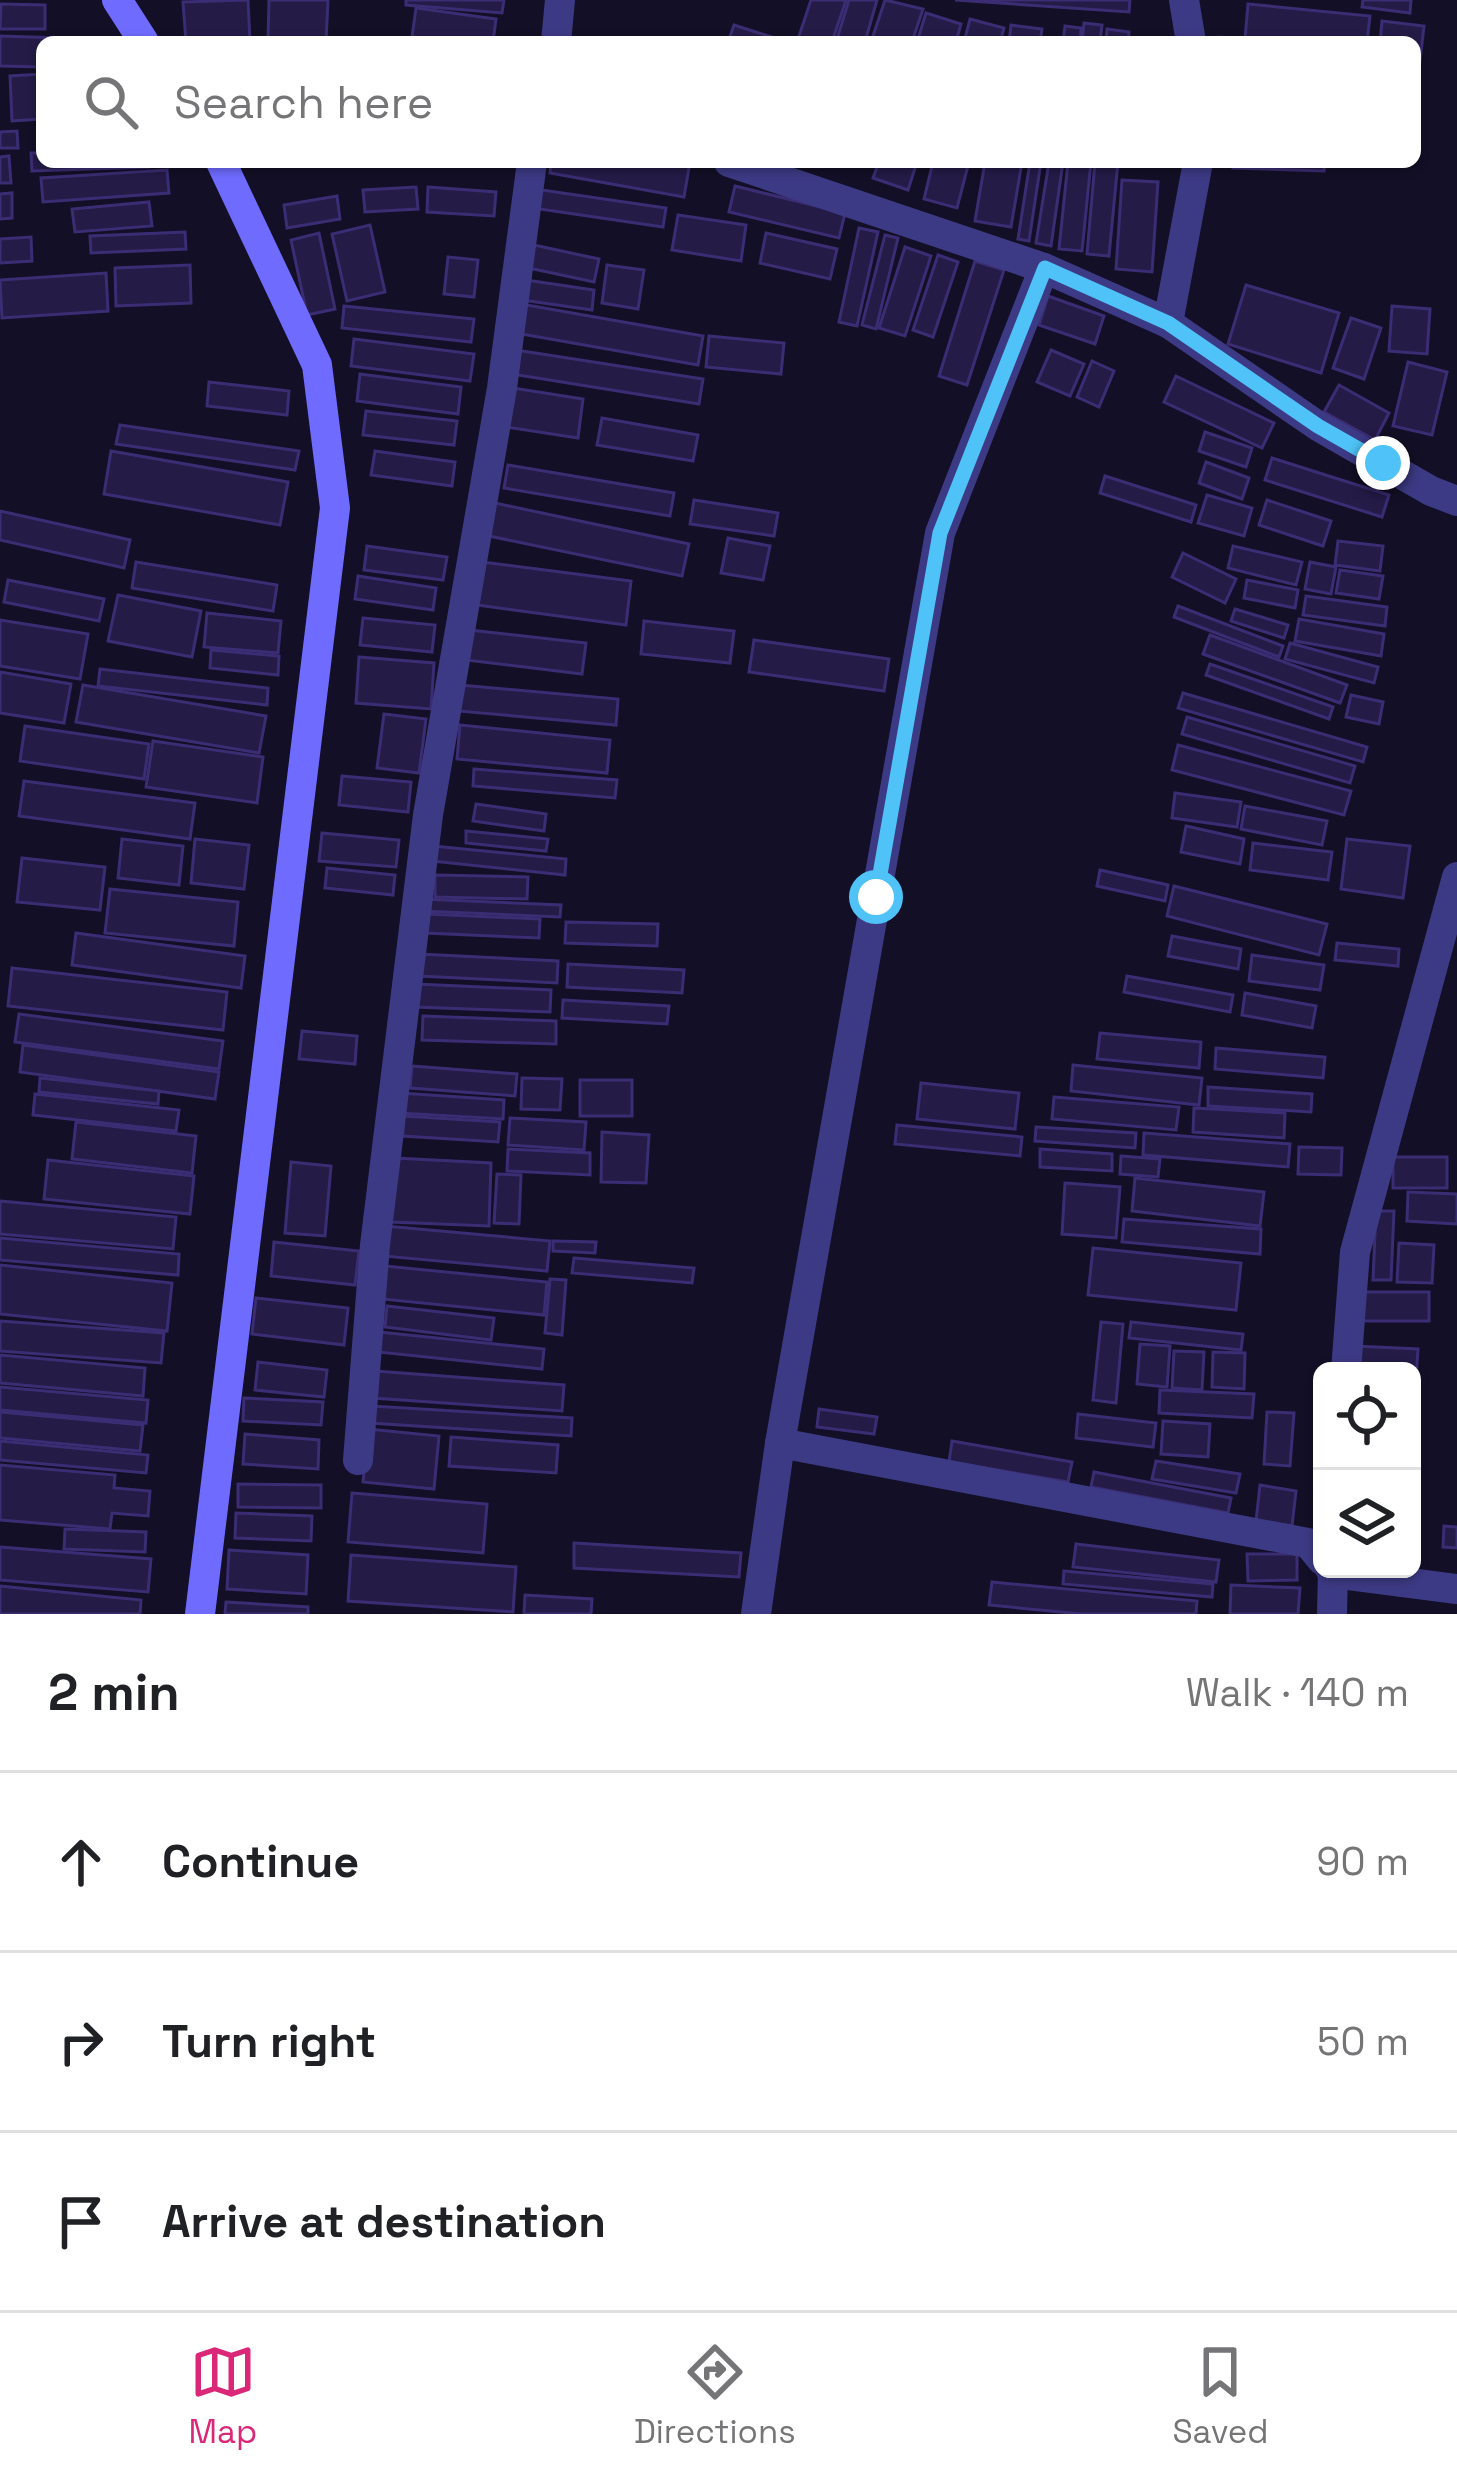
<!DOCTYPE html>
<html lang="en">
<head>
<meta charset="utf-8">
<style>
  :root { --surface:#fff; --page:#f2f2f2; --text:#202124; --muted:#757577; --line:#e0e0e0; --accent:#db2777 }
  body { margin:0; font-family:"Space Grotesk",sans-serif; background:var(--page); color:var(--text) }
  .controls { position:absolute; right:36px; bottom:36px; display:grid; overflow:hidden; border-radius:18px; box-shadow:0 3px 9px #0004 }
  .controls button { width:108px; height:108px; display:grid; place-items:center; padding:0; border:0; border-bottom:3px solid var(--line); background:var(--surface); color:var(--text); font:60px sans-serif }
  .stop { position:absolute; width:36px; height:36px; margin:-27px; border:9px solid #4fc3f7; border-radius:50%; background:#fff }
  .stop.end { background:#4fc3f7; border-color:#fff; box-shadow:0 3px 12px #0008 }
  .list { margin:0; padding:0; list-style:none }
  h2 { display:flex; justify-content:space-between; align-items:center; height:156px; margin:0; padding:0 48px; font-size:51px }
  h2 small { font-size:39px; font-weight:400; color:var(--muted) }
  .list li { display:grid; grid-template-columns:78px 1fr auto; gap:36px; align-items:center; box-sizing:border-box; height:180px; padding:0 48px; border-top:3px solid var(--line) }
  .list b { display:block; font-size:45px; white-space:nowrap }
  .list em { font-size:39px; font-style:normal; color:var(--muted) }
  .icon { flex:none; width:66px; height:66px; fill:none; stroke:currentColor; stroke-width:2; stroke-linecap:round; stroke-linejoin:round }
  .map { position:relative; flex:none; width:1457px; height:1614px; overflow:hidden }
  .search { position:absolute; background:var(--surface); box-shadow:0 3px 9px #0004; left:36px; right:36px; top:36px; height:132px; display:flex; align-items:center; gap:30px; box-sizing:border-box; padding:0 42px; border-radius:18px; color:var(--muted); font-size:45px }
  .sheet { height:696px; background:var(--surface) }
  nav { display:flex; justify-content:space-around; align-items:center; box-sizing:border-box; height:168px; border-top:3px solid var(--line); background:var(--surface); font-size:33px; color:var(--muted) }
  nav a { display:grid; justify-items:center; gap:6px }
  nav .on { color:var(--accent) }
  .map>svg:first-child { display:block }
  .building { fill:#241b47; stroke:#3b2d73; stroke-width:3 }
  .lines { fill:none; stroke-linecap:round; stroke-linejoin:round }
  .street { stroke:#3d3a85; stroke-width:30 }
  .secondary { stroke:#6f6bff; stroke-width:30 }
  .route { stroke:#4fc3f7; stroke-width:15 }
</style>
</head>
<body>
<div class="map">
<svg width="1457" height="1614" viewBox="0 0 1457 1614">
  <rect width="100%" height="100%" fill="#130f26"/>
  <g class="building">
    <path d="M248 0 250 42H186L183 2Z"/>
    <path d="M269 0H328L326 42 268 40Z"/>
    <path d="M406 0H504L502 13 406 5Z"/>
    <path d="M811 0H846L832 42H797Z"/>
    <path d="M849 0H877L865 42H836Z"/>
    <path d="M885 0 923 9 912 42H871Z"/>
    <path d="M955 0H1130L1129 12Z"/>
    <path d="M1363 0H1411L1410 13 1362 7Z"/>
    <path d="M1 4 45 5V29H0Z"/>
    <path d="M1248 4 1370 16 1367 42H1218L1219 37 1245 39Z"/>
    <path d="M416 8 496 19 493 42 412 37Z"/>
    <path d="M926 13 961 24 956 42H917Z"/>
    <path d="M970 19 1004 28 1000 42H964Z"/>
    <path d="M1382 21 1424 26 1415 105V42H1380Z"/>
    <path d="M1084 23 1102 25 1100 42H1082Z"/>
    <path d="M734 25 781 40 780 42H728Z"/>
    <path d="M1011 25 1042 29 1040 42H1009Z"/>
    <path d="M1065 26 1081 28 1080 42H1063Z"/>
    <path d="M1107 29 1129 32 1128 42H1106Z"/>
    <path d="M0 36 92 39V42H42V67L0 66Z"/>
    <path d="M42 74V119L12 121 10 76Z"/>
    <path d="M17 131 18 148H0V132Z"/>
    <path d="M31 153H42V162H148V167L32 171Z"/>
    <path d="M9 156 11 183H0V157Z"/>
    <path d="M551 162H690L684 197 550 173Z"/>
    <path d="M879 162H917L908 190 873 178Z"/>
    <path d="M933 162H969L957 208 924 199Z"/>
    <path d="M985 162H1022L1011 227 975 221Z"/>
    <path d="M1030 162H1041L1029 241 1018 239Z"/>
    <path d="M1049 162H1063L1051 246 1036 243Z"/>
    <path d="M1068 162H1091L1082 251 1059 249Z"/>
    <path d="M1095 162H1118L1109 256 1087 254Z"/>
    <path d="M1233 162H1325L1324 171 1233 168Z"/>
    <path d="M167 170 169 193 43 202 41 178Z"/>
    <path d="M1122 180 1158 182 1152 272 1116 269Z"/>
    <path d="M735 186 845 213 839 238 729 212Z"/>
    <path d="M416 187 418 209 365 212 363 190Z"/>
    <path d="M428 187 496 192 494 216 427 212Z"/>
    <path d="M535 189 666 208 663 227 533 208Z"/>
    <path d="M12 193V218L0 219V194Z"/>
    <path d="M337 196 340 219 287 228 284 205Z"/>
    <path d="M149 202 152 226 75 232 72 209Z"/>
    <path d="M678 215 746 225 741 261 672 250Z"/>
    <path d="M370 225 385 292 347 301 332 234Z"/>
    <path d="M859 228 878 232 857 326 839 322Z"/>
    <path d="M185 232 186 249 91 253 90 236Z"/>
    <path d="M319 233 335 309 307 315 291 240Z"/>
    <path d="M766 233 837 249 830 279 760 263Z"/>
    <path d="M885 235 898 238 876 329 862 325Z"/>
    <path d="M31 237 32 261 0 263V239Z"/>
    <path d="M534 245 599 259 594 282 529 268Z"/>
    <path d="M905 247 931 256 905 336 879 328Z"/>
    <path d="M938 255 958 262 933 337 913 330Z"/>
    <path d="M448 257 478 260 474 297 444 294Z"/>
    <path d="M975 261 1004 270 967 385 939 376Z"/>
    <path d="M190 265 191 303 116 306 115 268Z"/>
    <path d="M607 265 644 270 638 309 602 303Z"/>
    <path d="M106 273 108 311 2 318 0 280Z"/>
    <path d="M526 280 594 290 592 310 522 300Z"/>
    <path d="M1246 285 1339 313 1321 373 1228 344Z"/>
    <path d="M1048 296 1104 316 1095 344 1039 325Z"/>
    <path d="M521 304 703 336 698 365 516 333Z"/>
    <path d="M344 306 474 319 471 342 342 328Z"/>
    <path d="M1392 306 1430 309 1427 354 1389 351Z"/>
    <path d="M1351 318 1381 328 1364 379 1333 368Z"/>
    <path d="M709 336 784 343 781 374 706 367Z"/>
    <path d="M354 339 474 354 470 381 351 366Z"/>
    <path d="M516 350 703 379 699 404 512 374Z"/>
    <path d="M1051 350 1084 364 1070 396 1037 382Z"/>
    <path d="M1092 361 1114 371 1099 407 1077 397Z"/>
    <path d="M1408 362 1447 372 1432 435 1393 426Z"/>
    <path d="M360 374 461 387 458 414 357 401Z"/>
    <path d="M1176 376 1274 423 1262 448 1164 402Z"/>
    <path d="M209 382 289 391 287 415 207 406Z"/>
    <path d="M1339 385 1389 413 1375 440 1324 412Z"/>
    <path d="M513 388 583 399 578 438 506 427Z"/>
    <path d="M366 411 457 421 454 445 363 435Z"/>
    <path d="M602 418 698 435 693 461 597 445Z"/>
    <path d="M120 425 299 451 295 470 116 444Z"/>
    <path d="M1205 432 1252 448 1246 467 1199 451Z"/>
    <path d="M111 451 288 482 280 525 104 494Z"/>
    <path d="M375 451 455 462 452 486 371 475Z"/>
    <path d="M1272 458 1389 495 1382 517 1265 480Z"/>
    <path d="M1206 462 1249 478 1242 499 1199 483Z"/>
    <path d="M508 465 674 493 670 516 504 488Z"/>
    <path d="M1105 476 1196 505 1191 522 1100 493Z"/>
    <path d="M1207 495 1252 508 1244 536 1198 523Z"/>
    <path d="M694 500 778 513 774 536 690 524Z"/>
    <path d="M1267 500 1331 521 1323 546 1259 525Z"/>
    <path d="M490 502 689 544 682 576 484 535Z"/>
    <path d="M0 511 130 540 124 568 0 540Z"/>
    <path d="M728 538 770 546 763 580 721 573Z"/>
    <path d="M1338 541 1383 546 1380 571 1335 565Z"/>
    <path d="M367 546 447 557 443 580 364 570Z"/>
    <path d="M1233 546 1302 562 1296 585 1228 568Z"/>
    <path d="M1183 553 1236 579 1225 603 1172 577Z"/>
    <path d="M136 562 277 585 273 611 132 588Z"/>
    <path d="M482 562 631 581 626 625 477 605Z"/>
    <path d="M1310 562 1336 567 1331 594 1305 589Z"/>
    <path d="M1340 570 1383 576 1379 599 1336 593Z"/>
    <path d="M358 576 436 588 433 610 355 599Z"/>
    <path d="M8 580 104 599 99 621 4 602Z"/>
    <path d="M1247 580 1298 590 1295 608 1244 598Z"/>
    <path d="M118 595 201 611 192 657 108 641Z"/>
    <path d="M1306 596 1387 607 1385 626 1303 615Z"/>
    <path d="M1178 606 1283 646 1279 657 1174 617Z"/>
    <path d="M1235 609 1288 625 1284 638 1231 621Z"/>
    <path d="M207 613 281 621 278 653 204 647Z"/>
    <path d="M363 618 435 625 432 652 360 645Z"/>
    <path d="M1299 619 1384 634 1381 656 1295 641Z"/>
    <path d="M0 620 88 634 80 679 0 666Z"/>
    <path d="M644 621 734 631 730 663 641 654Z"/>
    <path d="M470 630 586 643 582 674 466 660Z"/>
    <path d="M1210 635 1347 685 1340 703 1203 654Z"/>
    <path d="M754 640 889 659 884 691 749 672Z"/>
    <path d="M1290 643 1378 667 1374 683 1285 659Z"/>
    <path d="M211 650 279 656 278 675 210 668Z"/>
    <path d="M359 657 434 663 431 709 356 703Z"/>
    <path d="M1210 664 1333 707 1329 719 1206 675Z"/>
    <path d="M100 669 268 688 267 705 98 686Z"/>
    <path d="M0 672 71 684 64 723 0 713Z"/>
    <path d="M83 685 266 716 259 753 76 722Z"/>
    <path d="M460 685 618 699 616 725 458 711Z"/>
    <path d="M1183 693 1367 747 1363 762 1178 708Z"/>
    <path d="M1351 695 1383 702 1379 724 1346 717Z"/>
    <path d="M384 714 426 719 419 773 377 768Z"/>
    <path d="M1187 717 1355 766 1350 783 1182 734Z"/>
    <path d="M460 725 610 740 607 773 457 759Z"/>
    <path d="M25 726 149 744 144 779 20 761Z"/>
    <path d="M153 741 263 757 257 803 146 787Z"/>
    <path d="M1178 745 1351 791 1344 815 1172 770Z"/>
    <path d="M474 769 617 780 615 798 473 786Z"/>
    <path d="M342 776 411 782 408 812 339 805Z"/>
    <path d="M24 781 195 803 190 839 19 816Z"/>
    <path d="M1175 793 1241 802 1237 827 1172 818Z"/>
    <path d="M476 804 546 814 544 831 473 821Z"/>
    <path d="M1245 806 1327 821 1322 845 1241 829Z"/>
    <path d="M1186 826 1244 839 1240 864 1181 852Z"/>
    <path d="M466 831 548 839 546 851 466 843Z"/>
    <path d="M322 833 399 840 396 867 319 861Z"/>
    <path d="M122 839 183 846 179 885 118 878Z"/>
    <path d="M195 839 249 845 244 889 191 883Z"/>
    <path d="M1347 839 1410 846 1403 898 1341 889Z"/>
    <path d="M1253 843 1332 852 1328 880 1250 870Z"/>
    <path d="M433 846 566 859 565 875 431 861Z"/>
    <path d="M22 858 105 867 100 910 17 902Z"/>
    <path d="M327 868 395 875 393 895 325 888Z"/>
    <path d="M1100 870 1168 885 1165 901 1097 886Z"/>
    <path d="M435 875 528 877 527 899 435 897Z"/>
    <path d="M1174 886 1327 924 1319 955 1167 916Z"/>
    <path d="M110 889 238 902 234 946 105 933Z"/>
    <path d="M421 899 561 905 560 917 421 911Z"/>
    <path d="M426 914 540 919 539 938 425 933Z"/>
    <path d="M566 922 658 924 657 946 565 943Z"/>
    <path d="M76 933 245 956 241 988 72 965Z"/>
    <path d="M1172 936 1241 949 1238 969 1168 956Z"/>
    <path d="M1337 943 1399 949 1398 966 1335 960Z"/>
    <path d="M419 954 558 961 557 983 419 976Z"/>
    <path d="M1252 955 1324 965 1320 990 1249 981Z"/>
    <path d="M568 964 684 970 682 993 567 987Z"/>
    <path d="M12 968 227 992 223 1030 8 1006Z"/>
    <path d="M1127 976 1233 995 1230 1012 1124 992Z"/>
    <path d="M416 984 551 990 550 1012 415 1007Z"/>
    <path d="M1245 993 1316 1006 1312 1028 1242 1015Z"/>
    <path d="M563 1000 669 1006 667 1024 562 1018Z"/>
    <path d="M19 1014 223 1041 219 1069 15 1042Z"/>
    <path d="M423 1016 556 1021V1044L422 1040Z"/>
    <path d="M302 1031 357 1036 355 1064 299 1059Z"/>
    <path d="M1100 1033 1201 1042 1199 1068 1097 1059Z"/>
    <path d="M23 1045 219 1072 215 1099 20 1072Z"/>
    <path d="M1216 1048 1325 1057 1323 1078 1215 1069Z"/>
    <path d="M1073 1065 1202 1078 1199 1105 1071 1091Z"/>
    <path d="M412 1066 517 1074 515 1096 410 1088Z"/>
    <path d="M40 1078 159 1091 158 1104 39 1092Z"/>
    <path d="M522 1078 562 1079 560 1110 521 1109Z"/>
    <rect x="580" y="1080" width="52" height="36"/>
    <path d="M921 1083 1019 1093 1015 1129 917 1119Z"/>
    <path d="M1208 1087 1312 1094 1311 1112 1208 1106Z"/>
    <path d="M400 1093 504 1100 503 1119 399 1113Z"/>
    <path d="M35 1094 179 1110 176 1131 33 1115Z"/>
    <path d="M1054 1097 1179 1107 1176 1130 1052 1119Z"/>
    <path d="M1194 1108 1285 1113 1284 1138 1193 1132Z"/>
    <path d="M403 1116 500 1122 498 1142 403 1136Z"/>
    <path d="M510 1118 586 1122 584 1150 508 1145Z"/>
    <path d="M76 1122 196 1136 192 1173 72 1159Z"/>
    <path d="M897 1125 1022 1137 1020 1156 895 1144Z"/>
    <path d="M1036 1127 1136 1133 1135 1148 1035 1141Z"/>
    <path d="M602 1132 649 1135 646 1183 601 1182Z"/>
    <path d="M1144 1133 1290 1144 1288 1167 1143 1155Z"/>
    <path d="M1299 1147 1342 1148 1341 1175 1298 1174Z"/>
    <path d="M508 1149 590 1153V1175L507 1171Z"/>
    <path d="M1040 1149 1112 1154V1171L1040 1167Z"/>
    <path d="M1121 1156 1160 1159 1158 1177 1120 1174Z"/>
    <rect x="1393" y="1157" width="54" height="31"/>
    <path d="M395 1158 491 1163 489 1226 391 1222Z"/>
    <path d="M48 1160 194 1176 190 1214 44 1199Z"/>
    <path d="M291 1162 331 1166 325 1236 285 1233Z"/>
    <path d="M497 1174 521 1175 519 1224 494 1223Z"/>
    <path d="M1135 1178 1264 1192 1260 1226 1132 1211Z"/>
    <path d="M1065 1183 1120 1187 1116 1238 1062 1234Z"/>
    <path d="M1408 1192 1457 1194V1224L1407 1221Z"/>
    <path d="M0 1201 176 1217 173 1249 0 1234Z"/>
    <path d="M1376 1211H1394L1391 1280H1373Z"/>
    <path d="M1124 1219 1261 1229 1260 1254 1122 1242Z"/>
    <path d="M385 1226 550 1241 547 1271 383 1256Z"/>
    <path d="M0 1238 179 1254 178 1275 0 1260Z"/>
    <path d="M553 1241 596 1242 595 1253 553 1251Z"/>
    <path d="M274 1242 359 1251 355 1285 271 1276Z"/>
    <path d="M1399 1243 1434 1245 1432 1283 1397 1282Z"/>
    <path d="M1093 1248 1241 1263 1236 1310 1088 1295Z"/>
    <path d="M574 1258 694 1268 692 1283 572 1273Z"/>
    <path d="M0 1265 172 1283 167 1331 0 1314Z"/>
    <path d="M385 1266 547 1282 544 1315 382 1299Z"/>
    <path d="M550 1279 566 1280 562 1335 545 1333Z"/>
    <rect x="1361" y="1292" width="68" height="29"/>
    <path d="M256 1298 348 1308 344 1345 252 1334Z"/>
    <path d="M387 1306 494 1318 491 1340 385 1327Z"/>
    <path d="M0 1321 164 1333 161 1363 0 1351Z"/>
    <path d="M1101 1322 1123 1324 1116 1403 1093 1400Z"/>
    <path d="M1131 1322 1243 1334 1241 1350 1129 1338Z"/>
    <path d="M379 1332 544 1349 542 1369 378 1352Z"/>
    <path d="M1140 1344 1170 1346 1167 1387 1137 1384Z"/>
    <path d="M1355 1346 1418 1349 1416 1378 1412 1377V1371H1354Z"/>
    <path d="M1174 1351 1204 1352 1202 1390 1172 1388Z"/>
    <path d="M1213 1352 1245 1353 1244 1389 1212 1387Z"/>
    <path d="M0 1355 145 1368 143 1396 0 1383Z"/>
    <path d="M258 1362 327 1370 324 1397 255 1390Z"/>
    <path d="M375 1371 564 1385 562 1411 373 1398Z"/>
    <path d="M0 1387 148 1400 146 1423 0 1410Z"/>
    <path d="M1160 1390 1254 1394 1252 1418 1159 1413Z"/>
    <path d="M244 1398 323 1402 321 1425 243 1421Z"/>
    <path d="M371 1406 572 1418 571 1436 370 1423Z"/>
    <path d="M819 1409 877 1417 874 1434 817 1427Z"/>
    <path d="M0 1412 143 1425 140 1451 0 1438Z"/>
    <path d="M1267 1412 1294 1413 1290 1466 1264 1464Z"/>
    <path d="M1078 1414 1156 1423 1153 1447 1076 1438Z"/>
    <path d="M1163 1421 1210 1424 1208 1457 1161 1454Z"/>
    <path d="M368 1429 439 1436 434 1489 363 1482Z"/>
    <path d="M245 1434 319 1440 318 1469 243 1464Z"/>
    <path d="M451 1437 558 1445 556 1473 449 1466Z"/>
    <path d="M0 1441 148 1455 146 1473 0 1460Z"/>
    <path d="M952 1441 1072 1462 1068 1482 949 1462Z"/>
    <path d="M1156 1461 1240 1474 1236 1493 1152 1479Z"/>
    <path d="M0 1465 115 1475 114 1488 150 1491 148 1516 112 1513 110 1529 0 1520Z"/>
    <path d="M1094 1472 1231 1498 1228 1513 1091 1487Z"/>
    <path d="M238 1484 321 1485V1508L238 1507Z"/>
    <path d="M1260 1485 1296 1491 1292 1526 1256 1521Z"/>
    <path d="M352 1493 487 1504 483 1553 348 1542Z"/>
    <path d="M236 1513 312 1516 311 1541 235 1538Z"/>
    <path d="M1444 1526 1457 1527V1548L1443 1547Z"/>
    <path d="M65 1529 146 1532 145 1552 64 1549Z"/>
    <path d="M574 1543 741 1553 739 1577 574 1568Z"/>
    <path d="M1076 1544 1219 1560 1216 1582 1073 1567Z"/>
    <path d="M0 1547 151 1559 148 1592 0 1580Z"/>
    <path d="M229 1550 308 1555 306 1594 227 1589Z"/>
    <path d="M1247 1554H1297V1580L1248 1581Z"/>
    <path d="M351 1555 516 1567 513 1612 348 1601Z"/>
    <path d="M1064 1571 1213 1584 1212 1597 1063 1584Z"/>
    <path d="M992 1582 1197 1601 1196 1614H1081L989 1605Z"/>
    <path d="M1231 1585 1300 1588 1298 1614H1230Z"/>
    <path d="M0 1586 141 1600 140 1614H0Z"/>
    <path d="M525 1595 592 1599 591 1614H524Z"/>
    <path d="M226 1602 308 1607V1614H225Z"/>
  </g>
  <g class="lines">
    <g class="street">
      <path d="M1184 0 1191 42"/>
      <path d="M556 42 560 0"/>
      <path d="M729 162 1044 268 1168 323 1318 426 1431 491 1457 501"/>
      <path d="M1168 323 1198 162"/>
      <path d="M1346 1371 1355 1252 1457 877"/>
      <path d="M780 1443 1308 1543 1322 1560"/>
      <path d="M358 1460 375 1245 428 815 502 388 532 162"/>
      <path d="M1330 1569 1333 1573 1457 1589"/>
      <path d="M756 1614 780 1443 940 533 1044 268"/>
      <path d="M1332 1614 1333 1569"/>
    </g>
    <g class="secondary">
      <path d="M117 0 144 42"/>
      <path d="M200 1614 335 508 317 365 221 162"/>
    </g>
  </g>
  <g class="lines">
    <path class="route" d="M876 897 940 533 1045 268 1168 323 1318 426 1383 463"/>
  </g>
</svg>
<div class="controls">
<button><svg class="icon" aria-label="locate" viewBox="0 0 24 24"><circle cx="12" cy="12" r="6"/><path d="M12 2v4M12 18v4M2 12h4M18 12h4"/></svg></button>
<button><svg class="icon" aria-label="layers" viewBox="0 0 24 24"><path d="M12 4l9 5-9 5-9-5zM3 14l9 5 9-5"/></svg></button>
</div>
<div class="stop" style="left:876px;top:897px"></div>
<div class="stop end" style="left:1383px;top:463px"></div>
<div class="search"><svg class="icon" aria-label="search" viewBox="0 0 24 24"><circle cx="10" cy="10" r="6"/><path d="M15 15l6 6"/></svg>Search here</div>
</div>
<section class="sheet">
<h2>2 min<small>Walk · 140 m</small></h2>
<ul class="list">
<li><svg class="icon" aria-label="ahead" viewBox="0 0 24 24"><path d="M12 20V5M6 11l6-6 6 6"/></svg><div><b>Continue</b></div><em>90 m</em></li>
<li><svg class="icon" aria-label="right" viewBox="0 0 24 24"><path d="M7 20v-9h11M14 6l5 5-5 5"/></svg><div><b>Turn right</b></div><em>50 m</em></li>
<li><svg class="icon" aria-label="arrive" viewBox="0 0 24 24"><path d="M6 21V4h12l-3 4 3 4H6"/></svg><div><b>Arrive at destination</b></div></li>
</ul>
</section>
<nav>
<a class="on"><svg class="icon" aria-label="map" viewBox="0 0 24 24"><path d="M3 6l6-2 6 2 6-2v14l-6 2-6-2-6 2zM9 4v14M15 6v14"/></svg>Map</a>
<a><svg class="icon" aria-label="directions" viewBox="0 0 24 24"><path d="M12 3l9 9-9 9-9-9zM9 14v-3h6M13 9l2 2-2 2"/></svg>Directions</a>
<a><svg class="icon" aria-label="saved" viewBox="0 0 24 24"><path d="M7 4h10v16l-5-4-5 4z"/></svg>Saved</a>
</nav>
</body>
</html>
